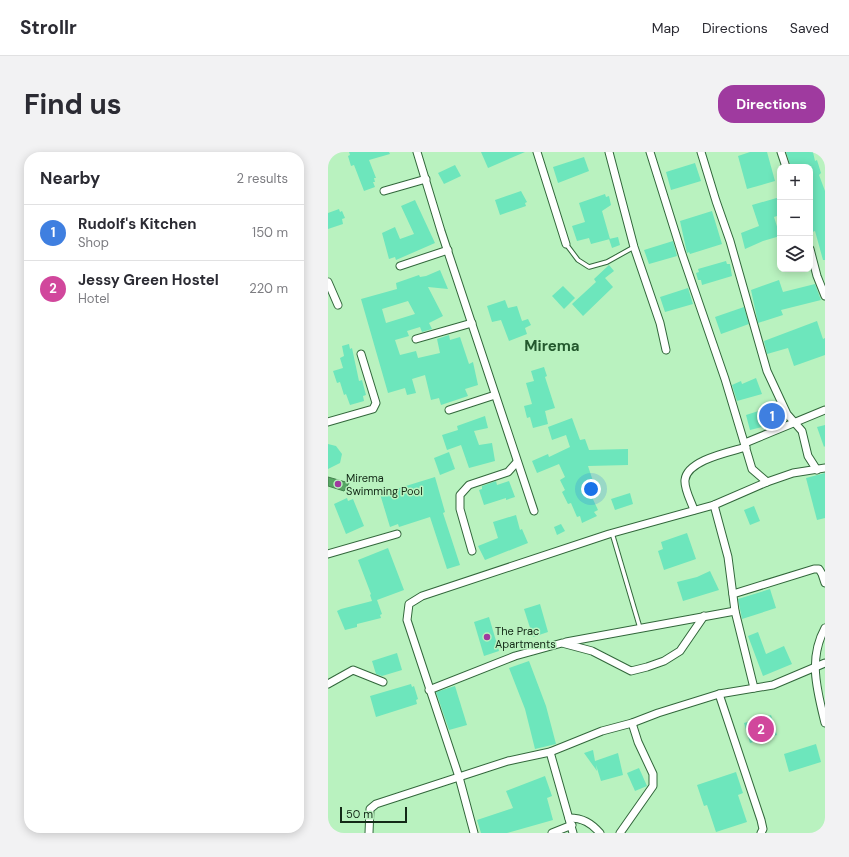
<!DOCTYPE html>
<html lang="en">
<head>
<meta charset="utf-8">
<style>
  :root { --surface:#fff; --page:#f2f2f3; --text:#2b2b33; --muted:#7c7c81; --line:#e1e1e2; --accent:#9f3a9f }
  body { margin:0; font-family:"DM Sans",sans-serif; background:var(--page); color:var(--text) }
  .controls { position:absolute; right:12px; top:12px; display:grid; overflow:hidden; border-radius:8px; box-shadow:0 2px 10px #0003 }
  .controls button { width:36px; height:36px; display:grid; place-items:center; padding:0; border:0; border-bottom:1px solid var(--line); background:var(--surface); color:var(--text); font:20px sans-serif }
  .scale { position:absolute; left:12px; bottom:10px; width:67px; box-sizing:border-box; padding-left:4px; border:2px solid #132917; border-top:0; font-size:11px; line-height:14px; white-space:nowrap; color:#132917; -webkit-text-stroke:3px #b9f2bf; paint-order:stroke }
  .you { position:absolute; left:263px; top:337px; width:14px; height:14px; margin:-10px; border:3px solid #fff; border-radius:50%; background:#1a73e8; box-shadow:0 0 0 6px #1a73e833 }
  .badge { display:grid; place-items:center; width:26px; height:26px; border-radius:50%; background:var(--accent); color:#fff; font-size:13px; font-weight:700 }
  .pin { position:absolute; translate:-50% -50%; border:2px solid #fff; box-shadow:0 1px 4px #0006 }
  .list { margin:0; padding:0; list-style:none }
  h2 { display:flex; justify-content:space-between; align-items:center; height:52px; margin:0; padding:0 16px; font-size:17px }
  h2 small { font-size:13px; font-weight:400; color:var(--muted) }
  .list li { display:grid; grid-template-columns:26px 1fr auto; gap:12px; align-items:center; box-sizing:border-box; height:56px; padding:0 16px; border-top:1px solid var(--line) }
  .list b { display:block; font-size:15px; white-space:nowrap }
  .list p { margin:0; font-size:13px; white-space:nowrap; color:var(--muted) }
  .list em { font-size:13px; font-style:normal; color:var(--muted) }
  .icon { flex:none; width:22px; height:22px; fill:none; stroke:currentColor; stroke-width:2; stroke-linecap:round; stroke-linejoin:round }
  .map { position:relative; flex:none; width:497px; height:681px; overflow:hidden; border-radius:16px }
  header { display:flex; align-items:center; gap:24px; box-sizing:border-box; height:56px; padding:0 20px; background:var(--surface); border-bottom:1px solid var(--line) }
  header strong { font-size:19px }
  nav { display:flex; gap:22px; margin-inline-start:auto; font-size:14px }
  .intro { display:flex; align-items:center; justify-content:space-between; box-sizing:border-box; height:96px; padding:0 24px }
  h1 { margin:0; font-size:28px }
  .button { padding:10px 18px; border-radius:16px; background:var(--accent); color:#fff; font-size:14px; font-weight:700 }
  main { display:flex; gap:24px; padding:0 24px }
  aside { flex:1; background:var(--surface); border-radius:16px; box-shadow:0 2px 10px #0003 }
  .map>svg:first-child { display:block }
  .water { fill:#56a664; stroke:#42804d }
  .building { fill:#6de6bc; fill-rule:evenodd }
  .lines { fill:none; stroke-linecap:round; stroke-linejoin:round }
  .service-casing { stroke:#32673b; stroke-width:5.5 }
  .minor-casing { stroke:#32673b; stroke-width:9 }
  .service { stroke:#fff; stroke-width:3.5 }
  .minor { stroke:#fff; stroke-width:7 }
  .poi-dot { fill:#9f3a9f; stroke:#b9f2bf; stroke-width:1.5 }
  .labels { text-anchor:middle; stroke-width:3; stroke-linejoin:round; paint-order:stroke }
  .poi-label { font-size:11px; fill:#132917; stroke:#b9f2bf; text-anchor:start }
  .district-label { font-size:15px; font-weight:bold; fill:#24592e; stroke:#b9f2bf }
</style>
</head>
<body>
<header>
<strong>Strollr</strong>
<nav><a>Map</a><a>Directions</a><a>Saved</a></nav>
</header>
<div class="intro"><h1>Find us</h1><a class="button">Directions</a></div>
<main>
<aside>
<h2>Nearby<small>2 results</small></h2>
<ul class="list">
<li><span class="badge" style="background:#3f7fe0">1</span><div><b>Rudolf's Kitchen</b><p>Shop</p></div><em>150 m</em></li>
<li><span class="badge" style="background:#d1479c">2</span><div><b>Jessy Green Hostel</b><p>Hotel</p></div><em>220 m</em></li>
</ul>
</aside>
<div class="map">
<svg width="497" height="681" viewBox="0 0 497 681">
  <rect width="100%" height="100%" fill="#b9f2bf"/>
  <path class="water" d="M0 325 21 331 16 339 0 334Z"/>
  <g class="building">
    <path d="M21 0H61L62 2 41 8 48 26H46L47 30H45L47 35 36 39 26 13 23 14 20 4 22 3Z"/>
    <path d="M153 0H197L160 16Z"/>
    <path d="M422 0H439L447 29 419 37 410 4Z"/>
    <path d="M458 0H485L487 9 489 8 493 21 491 23 497 39V108H495L487 79 482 81V15H463Z"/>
    <path d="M256 5 261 19 230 31 225 15Z"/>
    <path d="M367 11 373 29 343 38 338 20Z"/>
    <path d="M127 13 133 24 116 32 110 21Z"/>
    <path d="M193 39 199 50 197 51 198 54 172 63 167 48Z"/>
    <path d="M277 42 278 45 281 44 283 53 274 59 282 87 263 92 261 86 249 89 244 74 257 70 251 51Z"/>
    <path d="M452 45V63L446 65 452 84 435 89 417 97 413 81 431 74 424 53Z"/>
    <path d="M87 48 107 91 68 108 67 105 61 107 54 81 67 75 72 87 86 82 73 54Z"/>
    <path d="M11 57 12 60 14 59 17 66 14 67 15 72 0 77V61Z"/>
    <path d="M384 59 394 92 362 102 361 100 359 101 352 69Z"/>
    <path d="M290 85 292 93 284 96 281 87Z"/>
    <path d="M345 89 349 104 321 112 316 98Z"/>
    <path d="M398 109 399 112H402L404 124 374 133 373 128H370L368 121 371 120 370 117Z"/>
    <path d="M281 113 286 119 277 126 285 135 255 164 244 152 268 130 266 127Z"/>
    <path d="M112 118 120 137 100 135 115 164 101 171 104 177 94 180 92 175 79 179 81 184 67 188 72 203 88 199 90 206 112 201 109 187 121 183 122 188 132 185 141 212 145 210 150 233 137 237 140 244 113 253 111 246 103 248 97 223 84 227 88 241 79 243 77 236 60 241 33 147 69 137 68 131 91 123 92 125 98 124ZM80 149 87 162 58 171 54 157Z"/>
    <path d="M451 128 455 140 487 132 493 148 453 158 455 163 430 171 423 138Z"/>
    <path d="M235 134 247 146 236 157 224 144Z"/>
    <path d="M360 136 365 152 337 160 332 145Z"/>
    <path d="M177 148 180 156 189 154 194 169 200 167 203 173 197 176 199 182 181 189 173 168 164 170 159 154Z"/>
    <path d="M416 155 421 172 393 182 387 165Z"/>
    <path d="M489 169 495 187 497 186V203L466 214 460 196 439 202 436 189Z"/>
    <path d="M21 192 22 197 24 196 31 229 34 228 38 243 35 244 36 249 22 253 18 242 16 243 12 230 9 231 5 219 15 216 12 206 16 204 14 194Z"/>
    <path d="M216 215 219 224 217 225 227 256 217 259 220 272 205 276 202 265 199 266 196 254 204 252 198 231 206 229 203 219Z"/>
    <path d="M428 226 434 242 409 249 404 233 413 229 414 232Z"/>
    <path d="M449 253 454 266 448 269 449 272 439 277 438 274 422 278 418 263Z"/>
    <path d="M157 264 160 276 146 279 151 293 164 291 167 309 141 316 133 293 119 298 114 283 130 278 129 274Z"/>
    <path d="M244 266 252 288 257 287 261 298 300 297V313L260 314 269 341 263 343 270 358 266 360 269 364 254 371 252 364 249 365 243 351 240 352 234 340 237 338 232 328 237 325 231 312 209 321 204 309 220 302 221 305 242 295 238 283 224 288 220 275Z"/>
    <path d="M497 273V294L496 295 489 275Z"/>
    <path d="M0 292 8 294 14 302 12 311 0 317Z"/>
    <path d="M121 300 127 317 112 323 106 306Z"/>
    <path d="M497 321V366L489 368 478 326Z"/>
    <path d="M107 325 117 360 115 361 132 413 119 417 102 365 71 375 70 372 62 375 52 342Z"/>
    <path d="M168 329 169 333 181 329 187 345 178 348V346L156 353 151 338 154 337V334Z"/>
    <path d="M302 341 305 352 287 358 283 347Z"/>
    <path d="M19 346 20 349 25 347 36 374 18 382 6 352Z"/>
    <path d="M426 354 432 369 422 373 416 358Z"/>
    <path d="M188 363 192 378 194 377 200 391 157 408 150 394 170 386 165 370Z"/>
    <path d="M233 372 237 379 229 383 226 375Z"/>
    <path d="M359 381 368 407 336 418 330 399 335 397 333 390Z"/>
    <path d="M60 396 76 438 49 448 54 462 52 463 53 466 29 472V475L17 478 9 459 13 457 44 449 42 443 43 442 30 408Z"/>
    <path d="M382 419 391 438 355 449 349 430 369 425Z"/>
    <path d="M442 437 448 456 414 467 410 447Z"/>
    <path d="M212 452 220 480 205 485 196 457Z"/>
    <path d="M161 465 171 499 156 504 146 470Z"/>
    <path d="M430 480 438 502 456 494 464 512 435 524 420 484Z"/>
    <path d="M69 501 74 518 54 524 48 522 44 509Z"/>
    <path d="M201 509 218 554 228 592 207 597 197 557 181 516Z"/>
    <path d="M83 532 84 535 86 534 90 547 88 548 89 552 48 565 42 544Z"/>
    <path d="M127 534 139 573 121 578 108 540Z"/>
    <path d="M443 563 449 583 422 591 416 571Z"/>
    <path d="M488 592 493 610 461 620 456 602Z"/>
    <path d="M265 598 267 609 290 601 295 623 273 629 268 613 269 619 256 601Z"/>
    <path d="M311 616 319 634 307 639 299 621Z"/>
    <path d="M408 620 415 641 410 643 419 670 388 680 379 653 376 654 369 633Z"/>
    <path d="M217 624 224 644 219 646 225 668 179 681H153L149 668 185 656 178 639Z"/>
  </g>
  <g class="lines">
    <g class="service-casing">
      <g id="service">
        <path d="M238 92 250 108 261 115 279 110 306 95"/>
        <path d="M284 381 312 476"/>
      </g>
    </g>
    <g class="minor-casing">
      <g id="minor">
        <path d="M89 0 113 79 206 359"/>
        <path d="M209 0 238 92"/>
        <path d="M281 0 306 95 332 171 338 198"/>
        <path d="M322 0 354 102 397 227 424 317 439 330"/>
        <path d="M373 0 388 49 402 89 439 219 459 262 474 279 480 304 489 318"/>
        <path d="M453 0 458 15"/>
        <path d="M56 39 98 27"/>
        <path d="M482 97 489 124 497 144"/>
        <path d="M72 114 120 98"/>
        <path d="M0 130 10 153"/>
        <path d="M88 187 144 171"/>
        <path d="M121 258 167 243"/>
        <path d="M0 270 45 257 48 251 33 202"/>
        <path d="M417 291 497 258"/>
        <path d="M386 353 400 405 407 459 426 536"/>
        <path d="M366 358C363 349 356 337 357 328 359 308 402 300 418 295"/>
        <path d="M144 399 132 357V343L141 333 180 320 189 310"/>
        <path d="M0 402 69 382"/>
        <path d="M405 442 486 417H491L494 422 497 431"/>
        <path d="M497 476C480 507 489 538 497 571"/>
        <path d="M238 490 407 459"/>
        <path d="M0 532 25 518 55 530"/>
        <path d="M101 538 187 504 234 491 264 499 303 519 319 515 336 509 352 499 376 464"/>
        <path d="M391 542 433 668 435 677 433 681"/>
        <path d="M222 600 245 681"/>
        <path d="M241 666C255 666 263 671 272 681"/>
        <path d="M41 681 42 657 48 652 180 609 222 600 274 579 304 571 330 561 391 542 445 533 497 511"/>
        <path d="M146 681 131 625 79 468 81 452 94 444 281 382 386 353 439 330 465 321 497 316"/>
        <path d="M224 681 244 673"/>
        <path d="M292 681 325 634V622L310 590 304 571"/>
      </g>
    </g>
    <use href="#service" class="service"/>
    <use href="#minor" class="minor"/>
  </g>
  <g class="poi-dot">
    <circle cx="10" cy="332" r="4"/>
    <circle cx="159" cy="485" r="4"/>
  </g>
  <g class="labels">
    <g class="poi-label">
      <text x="18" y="330">Mirema<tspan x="18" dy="13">Swimming Pool</tspan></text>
      <text x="167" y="483">The Prac<tspan x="167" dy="13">Apartments</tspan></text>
    </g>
    <g class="district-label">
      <text x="224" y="199">Mirema</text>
    </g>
  </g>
</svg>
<div class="controls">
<button>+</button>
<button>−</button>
<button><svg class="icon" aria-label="layers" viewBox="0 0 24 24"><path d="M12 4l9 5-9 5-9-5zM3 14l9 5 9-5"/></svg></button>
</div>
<div class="scale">50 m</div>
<div class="you"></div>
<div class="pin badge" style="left:444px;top:264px;background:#3f7fe0">1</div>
<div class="pin badge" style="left:433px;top:577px;background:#d1479c">2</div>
</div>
</main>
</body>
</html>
